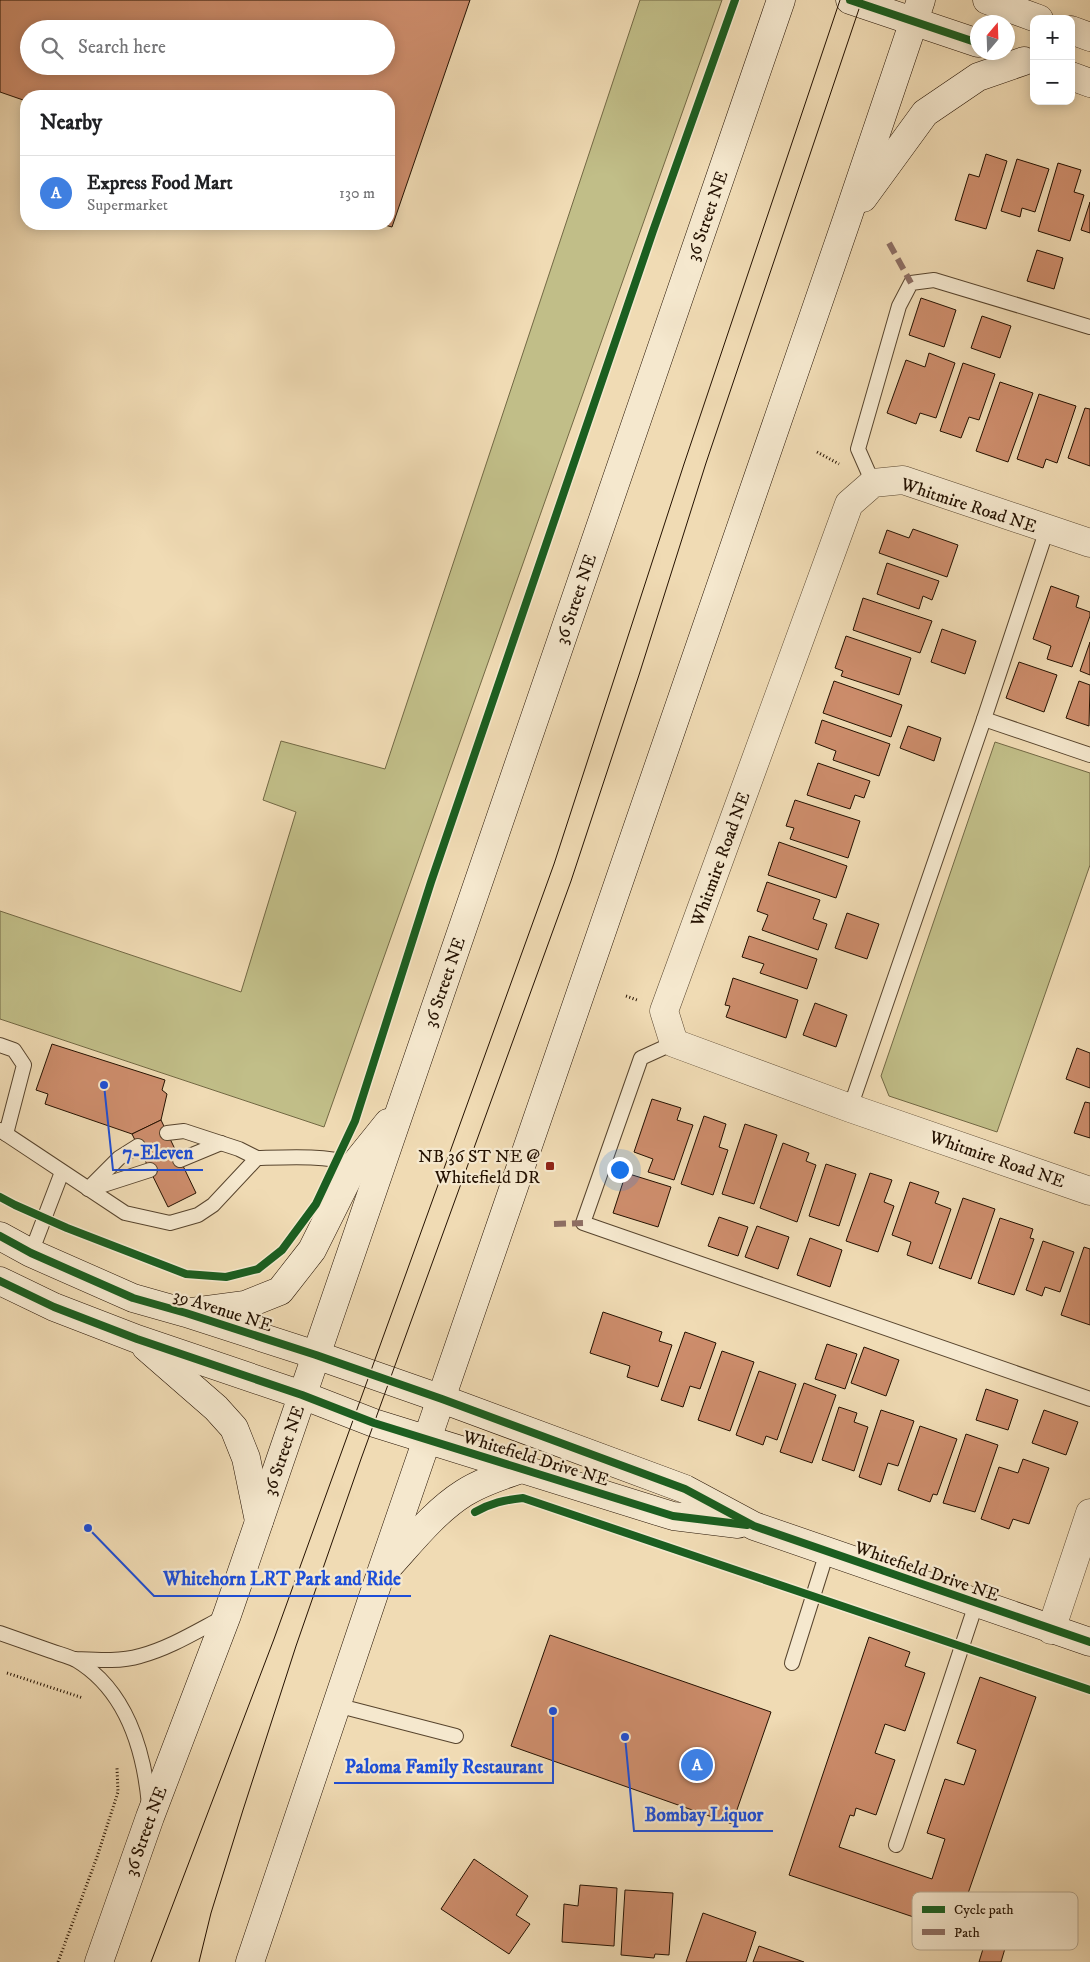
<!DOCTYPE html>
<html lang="en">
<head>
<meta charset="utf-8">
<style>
  :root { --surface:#fff; --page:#f6f6f6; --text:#202124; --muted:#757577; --line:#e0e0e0; --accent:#8f2418 }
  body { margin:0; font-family:"IM FELL DW Pica",serif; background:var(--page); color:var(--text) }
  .controls { position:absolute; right:15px; top:15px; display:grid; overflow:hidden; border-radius:10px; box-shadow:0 2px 12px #0003 }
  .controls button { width:45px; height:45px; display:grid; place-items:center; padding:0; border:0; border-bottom:1px solid var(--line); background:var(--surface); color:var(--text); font:25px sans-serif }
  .compass { position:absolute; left:970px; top:15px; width:45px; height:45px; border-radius:50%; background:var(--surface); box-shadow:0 2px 12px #0003; rotate:19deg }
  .you { position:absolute; left:619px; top:1169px; width:18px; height:18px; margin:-12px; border:4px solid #fff; border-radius:50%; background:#1a73e8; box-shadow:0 0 0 8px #1a73e833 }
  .badge { display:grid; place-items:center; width:32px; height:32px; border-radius:50%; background:var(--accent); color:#fff; font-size:16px; font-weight:700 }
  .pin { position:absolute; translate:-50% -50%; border:2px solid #fff; box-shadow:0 1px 5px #0006 }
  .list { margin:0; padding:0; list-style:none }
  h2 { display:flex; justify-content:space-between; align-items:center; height:65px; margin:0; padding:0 20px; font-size:21px }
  h2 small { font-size:16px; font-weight:400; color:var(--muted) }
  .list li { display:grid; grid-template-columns:32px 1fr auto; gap:15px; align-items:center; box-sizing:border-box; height:75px; padding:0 20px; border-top:1px solid var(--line) }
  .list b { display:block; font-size:19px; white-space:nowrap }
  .list p { margin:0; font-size:16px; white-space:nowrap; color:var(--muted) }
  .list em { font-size:16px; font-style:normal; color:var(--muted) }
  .icon { flex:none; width:28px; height:28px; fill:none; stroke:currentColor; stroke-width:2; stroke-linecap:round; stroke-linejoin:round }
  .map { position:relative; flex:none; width:1090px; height:1962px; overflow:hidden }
  .search { position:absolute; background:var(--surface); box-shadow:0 2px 12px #0003; left:20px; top:20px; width:375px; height:55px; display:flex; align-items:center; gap:12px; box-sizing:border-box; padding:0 18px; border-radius:28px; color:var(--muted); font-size:19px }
  .panel { position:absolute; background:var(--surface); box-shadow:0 2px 12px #0003; left:20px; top:90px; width:375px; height:140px; border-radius:20px }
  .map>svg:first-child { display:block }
  .green { fill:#c1be88; stroke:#726844 }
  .building { fill:#cd8d6c; stroke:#241100; fill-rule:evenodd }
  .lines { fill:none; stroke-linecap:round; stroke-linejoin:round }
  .lane-casing { stroke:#57442d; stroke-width:16 }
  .street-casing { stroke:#57442d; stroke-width:29 }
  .secondary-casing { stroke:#241100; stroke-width:29 }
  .path { stroke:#241100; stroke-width:3; stroke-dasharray:1 2.5; stroke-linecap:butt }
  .lane { stroke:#f5e8ce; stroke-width:14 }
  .street { stroke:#f5e8ce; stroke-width:28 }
  .secondary { stroke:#f5e8ce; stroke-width:28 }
  .tram { stroke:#241100; stroke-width:1 }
  .quiet { stroke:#8d6e63; stroke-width:6; stroke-dasharray:12 6; stroke-linecap:butt }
  .cycleway-casing { stroke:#f5e8ce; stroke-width:11 }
  .cycleway { stroke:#1b5e20; stroke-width:8 }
  .poi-dot { fill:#8f2418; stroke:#f5e8ce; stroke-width:2 }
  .labels { text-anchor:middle; stroke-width:4.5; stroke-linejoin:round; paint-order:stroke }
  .street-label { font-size:18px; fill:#241100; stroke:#f5e8ce }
  .poi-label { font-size:18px; fill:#241100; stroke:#f5e8ce; text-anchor:end }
  .key { fill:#f5e8ce; stroke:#b6a890; stroke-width:1 }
  .key-label { font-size:14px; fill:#241100 }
  .leader { fill:none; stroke:#1d4ed8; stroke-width:2 }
  .callout-dot { fill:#1d4ed8; stroke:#f5e8ce; stroke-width:2 }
  .callout-label { font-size:19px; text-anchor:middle; font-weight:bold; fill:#1d4ed8; stroke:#f5e8ce; stroke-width:4.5; stroke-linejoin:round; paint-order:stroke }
</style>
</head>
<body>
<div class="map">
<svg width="1090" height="1962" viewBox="0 0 1090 1962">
  <rect width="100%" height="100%" fill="#f0dbb4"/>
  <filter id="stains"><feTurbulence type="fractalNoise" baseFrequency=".004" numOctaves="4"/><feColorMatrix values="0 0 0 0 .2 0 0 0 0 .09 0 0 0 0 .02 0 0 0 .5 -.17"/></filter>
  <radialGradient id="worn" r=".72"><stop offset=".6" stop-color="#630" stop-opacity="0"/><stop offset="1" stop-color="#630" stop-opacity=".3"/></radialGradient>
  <g class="green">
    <path d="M640 0H722L324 1127 0 1019V911L241 992 296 812 263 800 281 741 385 769Z"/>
    <path d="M995 742 1090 773V865L997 1132 889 1096 881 1076Z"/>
  </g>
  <g class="building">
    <path d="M0 0H470L392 227 381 224H389V96H26V101L0 92ZM29 29H386V66H29Z"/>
    <path d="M986 154 1007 161 986 229 955 220 969 174 979 177Z"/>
    <path d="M1017 159 1049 169 1035 212 1022 208 1020 217 1001 211Z"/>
    <path d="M1058 163 1081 170 1074 192 1084 195 1070 241 1038 231Z"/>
    <path d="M1090 202V233L1081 230Z"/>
    <path d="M1037 250 1063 258 1054 289 1027 281Z"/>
    <path d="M921 298 956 310 944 347 909 335Z"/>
    <path d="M982 316 1011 326 1000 358 971 348Z"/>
    <path d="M929 353 955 363 936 418 920 413 916 424 887 413 906 360 925 367Z"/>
    <path d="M963 363 995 374 979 420 969 417 961 438 940 431Z"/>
    <path d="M1000 382 1033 393 1008 462 976 451Z"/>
    <path d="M1039 394 1076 406 1057 463 1046 459 1043 468 1017 459Z"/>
    <path d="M1085 408 1090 409V466L1068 458Z"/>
    <path d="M913 529 958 545 947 577 879 553 887 530 909 538Z"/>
    <path d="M887 563 939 581 932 600 923 596 919 609 877 594Z"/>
    <path d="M1051 586 1079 596 1076 607 1090 612V616L1072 667 1047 659 1051 646 1033 639Z"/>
    <path d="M863 598 932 621 920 653 853 630Z"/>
    <path d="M942 629 976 641 965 674 931 662Z"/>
    <path d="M846 636 911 658 899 695 841 676 843 671 835 668Z"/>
    <path d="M1090 642V675L1080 671Z"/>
    <path d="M1019 662 1057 675 1044 712 1006 698Z"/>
    <path d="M834 681 902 705 891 737 823 713Z"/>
    <path d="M1079 681 1090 685 1089 726 1066 718Z"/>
    <path d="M822 720 890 744 879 776 833 760 836 751 815 743Z"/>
    <path d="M908 726 941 738 934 761 900 748Z"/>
    <path d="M818 763 870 781 864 798 855 795 850 809 807 795Z"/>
    <path d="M795 800 860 821 848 858 790 839 794 828 786 826Z"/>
    <path d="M779 842 847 866 836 898 768 875Z"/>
    <path d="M767 882 820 900 813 919 827 924 818 950 762 930 768 915 757 911Z"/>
    <path d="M847 913 879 924 867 959 835 948Z"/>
    <path d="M749 936 817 959 807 989 760 973 764 964 742 957Z"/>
    <path d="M733 978 798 1000 786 1038 726 1017 730 1006 725 1005Z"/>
    <path d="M815 1003 847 1015 836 1047 803 1035Z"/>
    <path d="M52 1044 165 1080 162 1090 167 1094 161 1120 132 1134 45 1104 48 1094 36 1090Z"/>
    <path d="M1077 1048 1090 1053V1088L1066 1079Z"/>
    <path d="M652 1099 681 1108 677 1120 693 1125 674 1180 648 1172 653 1159 634 1152Z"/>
    <path d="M1085 1102 1090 1103V1138L1074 1133Z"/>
    <path d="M704 1116 726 1124 719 1147 728 1150 713 1195 681 1184Z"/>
    <path d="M161 1120 196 1193 168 1207 132 1134Z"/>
    <path d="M745 1124 777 1135 754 1204 722 1194Z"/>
    <path d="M783 1143 809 1153 806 1161 816 1165 797 1222 760 1208Z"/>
    <path d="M826 1164 856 1174 839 1226 809 1216Z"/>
    <path d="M626 1173 671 1187 658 1227 613 1213Z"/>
    <path d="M870 1173 892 1180 884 1202 894 1206 878 1252 846 1241Z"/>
    <path d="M910 1182 939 1192 935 1203 951 1209 932 1264 907 1255 911 1242 892 1235Z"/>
    <path d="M963 1198 995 1209 971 1279 939 1268Z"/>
    <path d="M719 1217 748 1227 738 1256 708 1246Z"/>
    <path d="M1000 1218 1033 1229 1030 1238 1034 1239 1014 1295 978 1283Z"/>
    <path d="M757 1226 789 1237 778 1269 745 1257Z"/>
    <path d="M810 1238 842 1250 830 1287 797 1275Z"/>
    <path d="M1043 1241 1074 1252 1060 1292 1045 1287 1042 1296 1026 1290Z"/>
    <path d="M1084 1247 1090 1249V1325L1061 1315Z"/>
    <path d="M603 1312 662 1332 659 1341 672 1345 658 1387 627 1377 630 1366 590 1353Z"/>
    <path d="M685 1332 716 1343 700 1389 690 1386 683 1407 661 1400Z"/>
    <path d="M827 1344 857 1354 845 1389 815 1379Z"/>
    <path d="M864 1347 899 1360 886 1396 851 1383Z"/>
    <path d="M722 1351 754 1362 730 1431 698 1420Z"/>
    <path d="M759 1371 796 1384 777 1440 766 1436 763 1445 736 1435Z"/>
    <path d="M804 1383 836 1395 812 1463 780 1452Z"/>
    <path d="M986 1389 1018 1400 1008 1430 976 1420Z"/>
    <path d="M839 1407 857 1413 854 1422 868 1427 854 1471 822 1460Z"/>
    <path d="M881 1410 914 1421 898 1466 888 1463 881 1485 859 1477Z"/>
    <path d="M1044 1410 1078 1422 1066 1455 1032 1443Z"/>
    <path d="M920 1426 957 1439 937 1495 933 1494 930 1502 898 1490Z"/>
    <path d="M966 1434 998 1445 975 1512 943 1503Z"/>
    <path d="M1023 1459 1049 1468 1029 1524 1013 1519 1009 1529 981 1519 999 1467 1018 1473Z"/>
    <path d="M550 1635 771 1712 732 1824 511 1746Z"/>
    <path d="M869 1637 910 1652 905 1666 925 1673 905 1731 885 1724 875 1753 895 1760 876 1815 856 1808 854 1816 850 1815 839 1847 932 1879 945 1839 927 1833 945 1779 964 1785 976 1750 957 1743 980 1677 1036 1697 955 1931 789 1875Z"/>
    <path d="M474 1859 528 1896 516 1915 530 1924 509 1954 441 1909Z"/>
    <path d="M580 1885 617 1888 614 1946 562 1942 564 1904 578 1906Z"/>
    <path d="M625 1890 673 1893 669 1955 655 1954 654 1958 621 1955Z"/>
    <path d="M703 1913 756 1932 746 1962H686Z"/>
    <path d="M986 1939 1006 1945 1001 1962H979Z"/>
    <path d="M759 1946 804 1962H753Z"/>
  </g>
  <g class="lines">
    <g class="lane-casing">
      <g id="lane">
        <path d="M873 483 858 449 899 306 911 283 934 280 1090 327"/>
        <path d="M984 719 1090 755"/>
        <path d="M674 1043 641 1058 583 1223 1090 1399"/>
        <path d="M0 1045 14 1050 24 1065 6 1134"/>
        <path d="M850 1108 984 719 1047 529"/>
        <path d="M0 1130 125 1213 170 1223 198 1215 213 1205 257 1158C291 1157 323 1155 355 1164"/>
        <path d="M167 1133 184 1131 239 1149 257 1158"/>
        <path d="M180 1160 221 1143"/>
        <path d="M88 1189 119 1158 138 1146"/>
        <path d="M91 1189 150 1170"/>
        <path d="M31 1253 62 1172"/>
        <path d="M0 1633C17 1639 34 1645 51 1651 59 1654 68 1656 76 1660 126 1690 144 1750 149 1805"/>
        <path d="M75 1659C96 1660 120 1662 140 1656 170 1648 197 1631 224 1617"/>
        <path d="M792 1663 827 1552"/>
        <path d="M336 1705 456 1736"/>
        <path d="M896 1845 976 1604"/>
      </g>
    </g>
    <g class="street-casing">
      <g id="street">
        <path id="s1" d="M1090 543 903 480 873 483 849 504 664 1011 674 1043 850 1108 1090 1191"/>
        <path d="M1051 1630 1090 1513"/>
      </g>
    </g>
    <g class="secondary-casing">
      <g id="secondary">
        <path d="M850 0 978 43"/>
        <path d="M987 0 1039 19"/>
        <path d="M1071 30 1090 37"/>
        <path d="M1071 76 1090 83"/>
        <path d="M863 198 925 113 978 77 1024 61"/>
        <path d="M0 1236 31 1253 133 1298 186 1313 316 1355 442 1399 685 1489 754 1526 1090 1642"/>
        <path d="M0 1281 54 1307 137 1339 302 1395 374 1423 673 1516 738 1524"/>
        <path d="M192 1312 245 1305 280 1291 312 1250 355 1164 388 1123"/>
        <path d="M146 1347 216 1408 234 1428 246 1458 259 1521"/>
        <path d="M388 1567C411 1542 434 1512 464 1493 481 1482 501 1476 521 1469"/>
        <path id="s2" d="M99 1962 150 1817 227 1615 781 0"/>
        <path d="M250 1962 381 1573 847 219 921 0"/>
      </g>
    </g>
    <g class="path">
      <path d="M817 452 839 464"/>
      <path d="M626 996 637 1000"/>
      <path d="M7 1673 83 1698"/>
      <path d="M58 1962 97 1857 118 1792 117 1768"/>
    </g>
    <use href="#lane" class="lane"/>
    <use href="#street" class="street"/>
    <use href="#secondary" class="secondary"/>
    <g class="tram">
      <path d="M151 1962 274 1639 554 864 684 464 840 0"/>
      <path d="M199 1962 211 1913 243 1810 296 1646 361 1459 571 881 639 675 706 463 862 0"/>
    </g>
    <g class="quiet">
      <path d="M889 243 911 283"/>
      <path d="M554 1224 583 1223"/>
    </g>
    <g class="cycleway-casing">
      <g id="cycleway">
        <path d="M850 0 978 43"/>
        <path d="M0 1197 15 1205 67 1228 186 1274 226 1277 258 1269 282 1250 316 1204 355 1121 431 882 653 231 735 0"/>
        <path d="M0 1236 31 1253 133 1298 186 1313 316 1355 442 1399 685 1489 754 1526 1090 1642"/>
        <path d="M0 1281 54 1307 137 1339 302 1395 374 1423 673 1516 747 1525"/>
        <path d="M475 1512C491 1503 504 1500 523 1498L1090 1690"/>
      </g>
    </g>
    <use href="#cycleway" class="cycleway"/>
  </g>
  <rect class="poi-dot" x="545" y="1161" width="10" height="10" rx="2.5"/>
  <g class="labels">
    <g class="street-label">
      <text dy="6" stroke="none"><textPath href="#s2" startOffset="1849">36 Street NE</textPath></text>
      <text transform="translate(969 505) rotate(18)" y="6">Whitmire Road NE</text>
      <text dy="6" stroke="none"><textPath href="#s2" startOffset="1444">36 Street NE</textPath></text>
      <text transform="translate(720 859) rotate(-70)" y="6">Whitmire Road NE</text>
      <text dy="6" stroke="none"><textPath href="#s2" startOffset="1039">36 Street NE</textPath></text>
      <text dy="6" stroke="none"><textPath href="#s1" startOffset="1176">Whitmire Road NE</textPath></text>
      <text transform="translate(223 1310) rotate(18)" y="6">39 Avenue NE</text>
      <text dy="6" stroke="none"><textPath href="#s2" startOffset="544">36 Street NE</textPath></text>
      <text transform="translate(536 1458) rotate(17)" y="6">Whitefield Drive NE</text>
      <text transform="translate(927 1571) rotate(19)" y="6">Whitefield Drive NE</text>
      <text dy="6" stroke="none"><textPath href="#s2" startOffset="139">36 Street NE</textPath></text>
    </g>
    <g class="poi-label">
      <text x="540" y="1162">NB 36 ST NE @<tspan x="540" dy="21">Whitefield DR</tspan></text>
    </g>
  </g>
  <rect x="912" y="1892" width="166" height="58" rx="8" class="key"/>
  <rect x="922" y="1906" width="23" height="7" fill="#1b5e20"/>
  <rect x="922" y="1929" width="23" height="6" fill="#8d6e63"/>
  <g class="key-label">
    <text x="954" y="1914">Cycle path</text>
    <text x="954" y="1937">Path</text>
  </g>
  <path class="leader" d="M104 1085L113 1170H203M88 1528L154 1596H411M553 1711L553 1783H334M625 1737L634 1831H773"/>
  <g class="callout-dot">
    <circle cx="104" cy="1085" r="5"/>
    <circle cx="88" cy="1528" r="5"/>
    <circle cx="553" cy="1711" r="5"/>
    <circle cx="625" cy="1737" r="5"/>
  </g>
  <g class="callout-label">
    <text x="158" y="1159">7-Eleven</text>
    <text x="282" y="1585">Whitehorn LRT Park and Ride</text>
    <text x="444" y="1773">Paloma Family Restaurant</text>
    <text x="704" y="1821">Bombay Liquor</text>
  </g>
  <rect width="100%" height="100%" filter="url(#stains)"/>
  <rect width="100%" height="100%" fill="url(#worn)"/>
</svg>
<div class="controls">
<button>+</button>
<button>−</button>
</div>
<svg class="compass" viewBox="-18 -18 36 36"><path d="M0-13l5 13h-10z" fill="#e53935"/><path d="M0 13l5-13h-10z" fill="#757577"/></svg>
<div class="you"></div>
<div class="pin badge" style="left:697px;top:1765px;background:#3f7fe0">A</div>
<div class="search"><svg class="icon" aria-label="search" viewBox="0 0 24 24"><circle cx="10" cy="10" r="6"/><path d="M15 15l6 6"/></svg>Search here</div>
<section class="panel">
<h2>Nearby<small></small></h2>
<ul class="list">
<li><span class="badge" style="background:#3f7fe0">A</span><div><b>Express Food Mart</b><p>Supermarket</p></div><em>130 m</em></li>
</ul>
</section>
</div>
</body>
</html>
